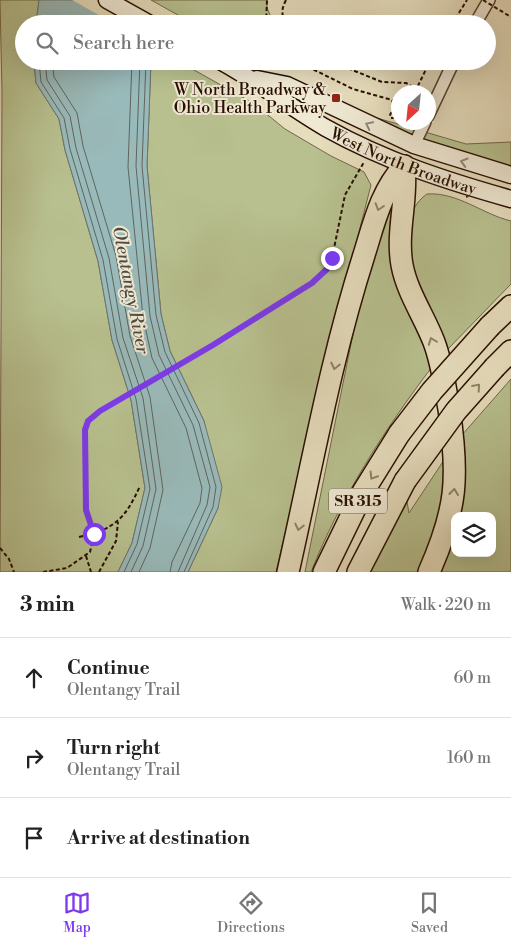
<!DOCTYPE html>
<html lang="en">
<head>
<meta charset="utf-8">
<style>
  :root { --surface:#fff; --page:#f2f2f2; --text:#222; --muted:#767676; --line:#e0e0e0; --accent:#7c3aed }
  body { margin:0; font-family:"Libre Bodoni",serif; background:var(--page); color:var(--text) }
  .controls { position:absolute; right:15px; bottom:15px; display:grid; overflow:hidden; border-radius:10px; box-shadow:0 5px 20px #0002 }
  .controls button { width:45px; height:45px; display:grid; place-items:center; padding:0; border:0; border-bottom:1px solid var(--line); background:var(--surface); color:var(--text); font:25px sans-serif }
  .compass { position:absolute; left:391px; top:85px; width:45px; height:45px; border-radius:50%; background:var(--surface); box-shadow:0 5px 20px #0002; rotate:207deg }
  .stop { position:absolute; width:15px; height:15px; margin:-11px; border:4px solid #7c3aed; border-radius:50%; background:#fff }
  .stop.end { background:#7c3aed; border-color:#fff; box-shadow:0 1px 5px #0008 }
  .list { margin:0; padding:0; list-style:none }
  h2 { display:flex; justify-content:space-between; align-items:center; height:65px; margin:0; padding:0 20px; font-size:21px }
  h2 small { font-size:16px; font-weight:400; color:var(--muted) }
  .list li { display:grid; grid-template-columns:32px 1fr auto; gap:15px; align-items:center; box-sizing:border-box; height:80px; padding:0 20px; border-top:1px solid var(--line) }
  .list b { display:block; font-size:19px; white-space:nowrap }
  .list p { margin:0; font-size:16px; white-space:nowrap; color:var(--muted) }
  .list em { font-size:16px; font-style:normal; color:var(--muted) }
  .icon { flex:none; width:28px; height:28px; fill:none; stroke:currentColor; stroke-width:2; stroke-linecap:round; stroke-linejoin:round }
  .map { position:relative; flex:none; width:511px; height:572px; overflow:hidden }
  .search { position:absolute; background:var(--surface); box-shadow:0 5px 20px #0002; left:15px; right:15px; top:15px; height:55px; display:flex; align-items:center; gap:12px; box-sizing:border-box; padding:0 18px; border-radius:28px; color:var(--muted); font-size:19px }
  .sheet { height:305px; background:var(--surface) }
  nav { display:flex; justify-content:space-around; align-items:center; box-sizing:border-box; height:70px; border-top:1px solid var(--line); background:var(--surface); font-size:14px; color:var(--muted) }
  nav a { display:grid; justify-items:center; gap:2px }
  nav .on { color:var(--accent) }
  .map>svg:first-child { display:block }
  .green { fill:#b8c08f; stroke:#706748 }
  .water { fill:#99baba; stroke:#6c7570 }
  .pier { fill:#e6ddbd }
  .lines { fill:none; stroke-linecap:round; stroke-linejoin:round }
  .shore { stroke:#61645d; stroke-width:1 }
  .street-casing { stroke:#58422f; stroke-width:14 }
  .secondary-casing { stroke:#290e00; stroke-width:19 }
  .highway-casing { stroke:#290e00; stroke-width:24 }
  .path { stroke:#290e00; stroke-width:2; stroke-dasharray:4 2.5; stroke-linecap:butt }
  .street { stroke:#efe9d4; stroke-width:11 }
  .secondary { stroke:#efe9d4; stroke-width:16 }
  .highway { stroke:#e6ddbd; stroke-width:21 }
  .highway-bridge-casing { stroke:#290e00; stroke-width:24; stroke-linecap:butt }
  .path-bridge { stroke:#290e00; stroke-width:2; stroke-dasharray:4 2.5; stroke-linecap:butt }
  .highway-bridge { stroke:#e6ddbd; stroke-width:21 }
  .oneway { stroke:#968675 }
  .oneway2 { stroke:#918068 }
  .route { stroke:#7c3aed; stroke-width:6 }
  .poi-dot { fill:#8f2418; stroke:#efe9d4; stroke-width:2 }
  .labels { text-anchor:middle; stroke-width:4; stroke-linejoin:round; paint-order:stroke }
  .shield { fill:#efe9d4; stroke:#645040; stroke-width:1 }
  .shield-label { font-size:15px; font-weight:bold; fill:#290e00 }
  .poi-label { font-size:16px; fill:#290e00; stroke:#efe9d4; text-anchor:end }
  .street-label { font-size:16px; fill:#290e00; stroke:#efe9d4 }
  .water-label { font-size:18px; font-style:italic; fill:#504a41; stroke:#efe9d4 }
</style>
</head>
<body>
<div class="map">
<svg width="511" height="572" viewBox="0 0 511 572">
  <rect width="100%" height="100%" fill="#e6ddbd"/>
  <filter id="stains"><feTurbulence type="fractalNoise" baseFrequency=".004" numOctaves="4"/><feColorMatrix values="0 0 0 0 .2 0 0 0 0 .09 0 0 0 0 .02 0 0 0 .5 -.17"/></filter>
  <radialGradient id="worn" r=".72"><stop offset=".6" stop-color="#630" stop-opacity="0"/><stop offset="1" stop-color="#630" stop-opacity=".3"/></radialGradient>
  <g class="green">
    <path d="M0 0H39L36 24H24V61H34L36 83 59 119 65 150 98 261 112 340 131 400 145 488 132 543 118 572H0L2 93Z"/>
    <path d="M151 0H267V8L274 24H194Z"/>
    <path d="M151 61H178L253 103 285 129 331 156 364 172 371 185 319 388 276 572H188L218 508 204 421 170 351 161 314 147 166Z"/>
    <path d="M360 113 466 144 511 142V167L422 141Z"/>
    <path d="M427 194C458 192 482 214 511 221V284L448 349C431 312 382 225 427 194Z"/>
    <path d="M391 199 395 201 390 222 391 264 432 367C384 430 340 499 311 572H305L356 319 376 238Z"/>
    <path d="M511 379V572H438L455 526V553H492V516H457L462 435Z"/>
    <path d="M448 454 442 514 421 572H370L407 502 409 513Z"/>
  </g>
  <g class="water">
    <path d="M39 0H141L147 24H36Z"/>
    <path d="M34 61H151L147 166 161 314 170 351 204 421 222 487 218 508 188 572H118L132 543 145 488 131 400 112 340 98 261 65 150 59 119 36 83Z"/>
  </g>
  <path class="pier" d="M72 0H144L149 24H115Z"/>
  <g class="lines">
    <g class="shore">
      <path d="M39 61 41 82 64 118 70 149 103 260 117 339 136 399 150 489 137 544 124 572"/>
      <path d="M45 61 47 80 70 116 76 148 109 258 123 338 143 398 156 489 143 546 131 572"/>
      <path d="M52 61 54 77 77 113 83 146 116 256 130 336 150 397 163 490 150 548 139 572"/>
      <path d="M132 61 128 167 143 317 152 358 186 428 202 488 200 503 172 562 170 572"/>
      <path d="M140 61 136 166 150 316 159 355 193 425 210 487 207 505 178 572"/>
      <path d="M146 61 142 166 156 315 165 352 199 423 216 487 213 507 184 572"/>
    </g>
    <g class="street-casing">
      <g id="street">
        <path d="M475 24 489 0"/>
        <path d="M428 116 454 61"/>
        <path d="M414 145 425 122"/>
      </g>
    </g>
    <g class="secondary-casing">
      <g id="secondary">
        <path d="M107 0 150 24"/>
        <path id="s1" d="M220 61C257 81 290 107 326 128 385 161 447 181 511 199"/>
        <path d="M257 79 287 85 414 145 511 175"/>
      </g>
    </g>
    <g class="highway-casing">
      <g id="highway">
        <path d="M404 166C408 199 396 231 402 265 407 292 424 316 434 342 442 363 445 387 449 409 459 477 457 509 429 572"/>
        <path d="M490 326 511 306"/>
        <path d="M495 367 511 351"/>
        <path d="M288 572C312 466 331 358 364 255 374 223 381 191 404 166"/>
        <path d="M324 572 363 492 399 434"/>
        <path d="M358 572 405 481"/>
      </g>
    </g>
    <g class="path">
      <path d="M286 0C281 10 281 15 287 24"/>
      <path d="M266 24 267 0"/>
      <path d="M452 24 467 0"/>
      <path d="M296 61 353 89 392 100 394 107 389 117"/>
      <path d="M330 61 382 82 406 83 417 89"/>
      <path d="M415 92 430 61"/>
      <path d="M391 118H398"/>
      <path d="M79 537C115 529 125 519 140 486"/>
      <path d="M0 548 9 559 14 572"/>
      <path d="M86 556 91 572"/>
      <path d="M43 572 67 568 90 552 94 534 86 510 85 430 88 421 100 411 265 313 312 283 327 269 332 258 345 195 364 162"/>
      <path d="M99 572 116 541 118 522"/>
    </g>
    <use href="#street" class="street"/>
    <use href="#secondary" class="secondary"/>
    <use href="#highway" class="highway"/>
    <g class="highway-bridge-casing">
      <g id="highway-bridge">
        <path d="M399 434 432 391 490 326"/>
        <path d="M405 481 456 411 495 367"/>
      </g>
    </g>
    <path class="path-bridge" d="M483 0 511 17"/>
    <use href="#highway-bridge" class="highway-bridge"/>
  </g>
  <defs><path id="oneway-chevron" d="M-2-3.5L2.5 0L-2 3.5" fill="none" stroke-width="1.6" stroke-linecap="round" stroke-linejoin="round" transform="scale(1.25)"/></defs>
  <g class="oneway">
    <use href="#oneway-chevron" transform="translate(369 125) rotate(-154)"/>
    <use href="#oneway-chevron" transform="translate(464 162) rotate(-164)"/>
  </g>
  <g class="oneway2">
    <use href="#oneway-chevron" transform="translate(379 207) rotate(108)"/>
    <use href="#oneway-chevron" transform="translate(432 341) rotate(-111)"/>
    <use href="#oneway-chevron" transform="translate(335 366) rotate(103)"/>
    <use href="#oneway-chevron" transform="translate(477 387) rotate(-49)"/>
    <use href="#oneway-chevron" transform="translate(373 476) rotate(122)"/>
    <use href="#oneway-chevron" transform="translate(454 492) rotate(-83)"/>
    <use href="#oneway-chevron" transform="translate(299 527) rotate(103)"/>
  </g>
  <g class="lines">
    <path class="route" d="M94 534 86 510 85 430 88 421 100 411 213 345 312 283 327 269 332 258"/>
  </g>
  <rect class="poi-dot" x="331" y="93" width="10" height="10" rx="2.5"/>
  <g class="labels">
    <rect class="shield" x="329" y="488.5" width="58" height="25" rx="4"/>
    <g class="shield-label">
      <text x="358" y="506">SR 315</text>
    </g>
    <g class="poi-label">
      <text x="326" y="95">W North Broadway &amp;<tspan x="326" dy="18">Ohio Health Parkway</tspan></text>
    </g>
    <g class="street-label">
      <text dy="6" stroke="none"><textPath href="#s1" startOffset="210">West North Broadway</textPath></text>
    </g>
    <g class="water-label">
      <text transform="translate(131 290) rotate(79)" y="6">Olentangy River</text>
    </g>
  </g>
  <rect width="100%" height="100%" filter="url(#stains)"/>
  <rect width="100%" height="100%" fill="url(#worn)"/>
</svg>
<div class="controls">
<button><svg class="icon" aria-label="layers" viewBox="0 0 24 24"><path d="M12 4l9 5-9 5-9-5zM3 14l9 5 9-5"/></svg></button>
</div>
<svg class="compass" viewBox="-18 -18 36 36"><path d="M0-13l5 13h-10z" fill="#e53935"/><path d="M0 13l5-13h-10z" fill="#767676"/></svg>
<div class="stop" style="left:94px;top:534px"></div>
<div class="stop end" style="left:332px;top:258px"></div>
<div class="search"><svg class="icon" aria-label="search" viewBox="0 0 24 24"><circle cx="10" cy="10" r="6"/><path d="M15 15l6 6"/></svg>Search here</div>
</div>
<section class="sheet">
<h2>3 min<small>Walk · 220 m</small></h2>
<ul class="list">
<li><svg class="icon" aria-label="ahead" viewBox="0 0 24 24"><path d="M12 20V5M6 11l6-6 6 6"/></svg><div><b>Continue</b><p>Olentangy Trail</p></div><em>60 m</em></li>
<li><svg class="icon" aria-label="right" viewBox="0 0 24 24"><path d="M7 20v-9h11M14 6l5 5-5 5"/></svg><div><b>Turn right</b><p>Olentangy Trail</p></div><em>160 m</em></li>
<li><svg class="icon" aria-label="arrive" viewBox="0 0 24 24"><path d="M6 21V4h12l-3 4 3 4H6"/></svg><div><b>Arrive at destination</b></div></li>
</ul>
</section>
<nav>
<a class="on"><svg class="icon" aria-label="map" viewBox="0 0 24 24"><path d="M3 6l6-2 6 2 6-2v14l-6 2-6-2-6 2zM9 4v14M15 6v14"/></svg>Map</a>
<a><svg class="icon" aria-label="directions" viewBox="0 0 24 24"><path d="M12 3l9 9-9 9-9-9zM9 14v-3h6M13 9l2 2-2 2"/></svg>Directions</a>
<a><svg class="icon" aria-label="saved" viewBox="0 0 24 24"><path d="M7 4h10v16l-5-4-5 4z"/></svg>Saved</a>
</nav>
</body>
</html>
